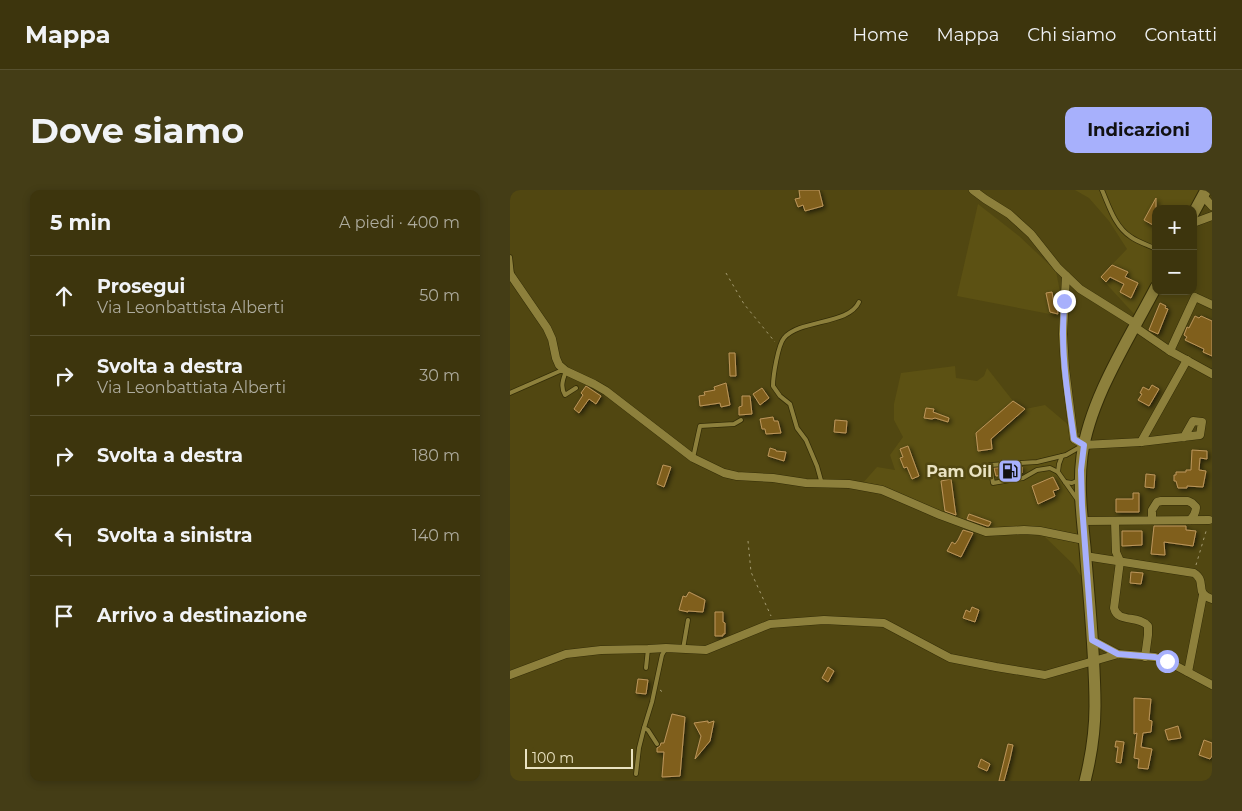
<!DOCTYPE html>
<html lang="it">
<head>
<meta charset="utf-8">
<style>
  :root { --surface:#3d350d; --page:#443d16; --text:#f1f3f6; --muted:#adab9d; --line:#56502e; --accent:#a7b0fc }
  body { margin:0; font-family:Montserrat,sans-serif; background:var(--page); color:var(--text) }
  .controls { position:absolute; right:15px; top:15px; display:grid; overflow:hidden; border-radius:10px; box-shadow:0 2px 8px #0003 }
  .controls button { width:45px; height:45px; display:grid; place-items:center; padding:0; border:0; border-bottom:1px solid var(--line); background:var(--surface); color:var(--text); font:25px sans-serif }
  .scale { position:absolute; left:15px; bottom:12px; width:108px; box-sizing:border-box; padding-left:5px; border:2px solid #eae3c2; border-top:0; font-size:14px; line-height:18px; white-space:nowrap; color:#eae3c2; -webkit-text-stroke:4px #514711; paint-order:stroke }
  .stop { position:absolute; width:15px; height:15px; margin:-11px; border:4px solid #a7b0fc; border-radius:50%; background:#fff }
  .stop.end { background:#a7b0fc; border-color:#fff; box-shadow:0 1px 5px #0008 }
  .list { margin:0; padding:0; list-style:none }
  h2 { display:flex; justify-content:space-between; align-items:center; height:65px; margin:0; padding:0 20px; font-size:21px }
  h2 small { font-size:16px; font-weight:400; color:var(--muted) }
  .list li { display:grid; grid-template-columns:32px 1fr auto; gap:15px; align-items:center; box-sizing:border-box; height:80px; padding:0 20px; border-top:1px solid var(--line) }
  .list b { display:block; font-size:19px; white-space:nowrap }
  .list p { margin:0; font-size:16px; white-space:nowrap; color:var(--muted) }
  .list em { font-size:16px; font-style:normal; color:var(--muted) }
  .icon { flex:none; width:28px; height:28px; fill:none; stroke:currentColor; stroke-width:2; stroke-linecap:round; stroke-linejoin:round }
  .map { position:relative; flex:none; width:702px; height:591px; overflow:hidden; border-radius:10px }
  header { display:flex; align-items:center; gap:30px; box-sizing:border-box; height:70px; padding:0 25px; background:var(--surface); border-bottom:1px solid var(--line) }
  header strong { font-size:24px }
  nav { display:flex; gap:28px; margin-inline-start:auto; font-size:18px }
  .intro { display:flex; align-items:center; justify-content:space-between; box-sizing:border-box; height:120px; padding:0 30px }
  h1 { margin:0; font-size:35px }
  .button { padding:12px 22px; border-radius:10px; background:var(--accent); color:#111; font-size:18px; font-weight:700 }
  main { display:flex; gap:30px; padding:0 30px }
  aside { flex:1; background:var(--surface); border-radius:10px; box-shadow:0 2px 8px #0003 }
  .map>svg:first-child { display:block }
  .built { fill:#5c5113 }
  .building { fill:#805e1f; stroke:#bc965a; filter:url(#shadow) }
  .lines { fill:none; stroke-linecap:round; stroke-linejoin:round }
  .lane-casing { stroke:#342d07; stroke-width:5.5 }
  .street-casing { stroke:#342d07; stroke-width:9 }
  .secondary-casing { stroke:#342d07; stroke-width:13 }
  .path { stroke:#a49b71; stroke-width:1; stroke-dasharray:2.5 4; stroke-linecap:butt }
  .lane { stroke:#8d803c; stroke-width:4 }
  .street { stroke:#8d803c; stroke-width:8 }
  .secondary { stroke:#8d803c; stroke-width:11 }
  .route { stroke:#a7b0fc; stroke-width:6 }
  .labels { text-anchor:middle; stroke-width:5; stroke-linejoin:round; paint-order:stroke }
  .poi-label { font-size:16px; font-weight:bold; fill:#eae3c2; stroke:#514711; text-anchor:end }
</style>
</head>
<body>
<header>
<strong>Mappa</strong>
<nav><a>Home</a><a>Mappa</a><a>Chi siamo</a><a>Contatti</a></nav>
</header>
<div class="intro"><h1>Dove siamo</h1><a class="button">Indicazioni</a></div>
<main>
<aside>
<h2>5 min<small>A piedi · 400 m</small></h2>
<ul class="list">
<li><svg class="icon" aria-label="ahead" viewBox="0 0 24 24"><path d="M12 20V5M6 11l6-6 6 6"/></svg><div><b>Prosegui</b><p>Via Leonbattista Alberti</p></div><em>50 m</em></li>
<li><svg class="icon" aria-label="right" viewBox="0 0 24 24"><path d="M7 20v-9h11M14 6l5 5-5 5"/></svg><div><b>Svolta a destra</b><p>Via Leonbattiata Alberti</p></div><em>30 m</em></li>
<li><svg class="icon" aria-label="right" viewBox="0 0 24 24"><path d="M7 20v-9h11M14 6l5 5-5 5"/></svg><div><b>Svolta a destra</b></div><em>180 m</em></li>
<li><svg class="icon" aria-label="left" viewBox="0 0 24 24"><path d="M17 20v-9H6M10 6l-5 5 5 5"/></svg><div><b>Svolta a sinistra</b></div><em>140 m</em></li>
<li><svg class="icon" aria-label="arrive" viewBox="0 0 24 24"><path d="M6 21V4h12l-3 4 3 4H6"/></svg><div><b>Arrivo a destinazione</b></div></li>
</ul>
</aside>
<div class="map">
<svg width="702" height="591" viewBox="0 0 702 591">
  <defs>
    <filter id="shadow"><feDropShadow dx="2" dy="2" stdDeviation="2.5" flood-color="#0009"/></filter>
  </defs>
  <rect width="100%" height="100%" fill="#514711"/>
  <g class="built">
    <path d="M565 0H692L682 19H646V89L626 126 590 87 617 59 599 31 579 8Z"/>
    <path d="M468 14 509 46 546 81 550 102V126L447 106Z"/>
    <path d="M445 176 446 188 467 191 474 186 477 178 503 211 515 219 535 215 568 243 581 242 577 268 575 286 582 387 570 385 563 374 535 347 522 344 476 345 352 294 367 277 385 280 380 265 393 247 384 230V214L391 183Z"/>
  </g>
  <g class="building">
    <path d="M289 0H309L313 16 295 21 293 15 288 17 285 9 290 8Z"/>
    <path d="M646 8V30L643 35 634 30Z"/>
    <path d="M602 75 618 82 615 87 628 93 621 108 610 102 614 94 600 87 596 92 591 87Z"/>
    <path d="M542 102 544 114 546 113 548 124 540 122 536 103Z"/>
    <path d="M650 113 656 116 655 118 658 119 648 144 639 140Z"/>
    <path d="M685 126 689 128 691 126 702 131V166L693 162 694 159 675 150 677 147 674 145 677 137 679 138Z"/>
    <path d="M219 163H225L226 186H220Z"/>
    <path d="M216 193 220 215 211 217 210 213 190 216 189 206 195 205 194 202 205 200 204 197Z"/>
    <path d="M642 195 649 199 639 216 628 210 632 204 630 203 633 197 639 200Z"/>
    <path d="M76 196 91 206 86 214 79 209 69 223 64 219 73 205 71 203Z"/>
    <path d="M252 198 259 208 250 215 243 204Z"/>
    <path d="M232 206H240L242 224 229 225V217L232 216Z"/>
    <path d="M503 211 515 219 481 249 482 259 468 261 466 243Z"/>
    <path d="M416 218 424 219 423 222 439 228 438 232 425 228 422 229 414 228Z"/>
    <path d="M263 227 264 231H268L271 243 256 244 255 239H252L250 229Z"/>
    <path d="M325 230 337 231 336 243 324 242Z"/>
    <path d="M398 256 409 286 402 289 397 277 394 278 390 268 393 267 390 259Z"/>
    <path d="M260 258 266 260V261L276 262 274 271 258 266Z"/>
    <path d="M682 260 697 261V269L690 268 689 280 696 281 693 297 677 296V298H668L666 291H664V285H666V282H676V280H681Z"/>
    <path d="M153 275 161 277 154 297 147 294Z"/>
    <path d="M512 277V283L486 286 484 278Z"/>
    <path d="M636 284 645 285 644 298 635 297Z"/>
    <path d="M543 287 549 299 543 301 545 306 528 314 522 296Z"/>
    <path d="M441 289 445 319 446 325 435 321 431 291Z"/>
    <path d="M623 303H629V322H606V309H623Z"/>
    <path d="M459 324 481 332 479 336H477L457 329Z"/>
    <path d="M644 336H676V340L686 341 683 356 654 352 655 365 641 364Z"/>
    <path d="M453 340 463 343 451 367 437 361 442 352 445 354 448 350Z"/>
    <path d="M612 341H632V355L612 356Z"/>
    <path d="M621 382 633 383 631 394 620 393Z"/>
    <path d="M179 402 195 410 193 422 178 421V422L169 420 173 406 176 407Z"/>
    <path d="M462 417 469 420 465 432 453 428 456 420 460 422Z"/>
    <path d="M205 422H213V432L215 433V444H213V446H205Z"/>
    <path d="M318 477 324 481 318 492 312 488Z"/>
    <path d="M128 489 138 490 136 504 126 503Z"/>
    <path d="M624 508 641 509 639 530 642 531 641 542 633 543 631 557 642 559 638 579 628 578 629 569 624 568 627 543 624 544Z"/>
    <path d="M162 524 175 527 170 586 152 587 154 562H147V558L150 556 151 553H154Z"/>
    <path d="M198 531V533L204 531 200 551 185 569 191 546 184 533Z"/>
    <path d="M668 536 671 548 658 550 655 540Z"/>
    <path d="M694 550 702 553V566L700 569 689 565Z"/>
    <path d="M606 551 614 552 611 573 606 572 608 557H605Z"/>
    <path d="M498 554 503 555 500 569 494 591H489Z"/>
    <path d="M471 569 480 574 477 581 468 577Z"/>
  </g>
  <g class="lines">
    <g class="lane-casing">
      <g id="lane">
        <path d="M592 0C599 16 605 37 621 47 628 52 638 55 646 59"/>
        <path d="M0 67 2 85"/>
        <path d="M0 203 50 181H56C53 189 50 197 55 205L66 198"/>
        <path d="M183 268 190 236 224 234 231 230"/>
        <path d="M548 282 549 274 552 266"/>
        <path d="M555 292 562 293 569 290"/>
        <path d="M312 294 307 276 296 250 287 238 280 214 270 206 263 196C263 186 268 155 274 148 290 129 339 135 349 112"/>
        <path d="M567 309 548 282 540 278 527 280 513 288 483 293 480 275 527 272 556 265 570 257"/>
        <path d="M173 459 178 430"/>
        <path d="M136 478 138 459"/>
        <path d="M134 538 138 540 147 554"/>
        <path d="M126 584 129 558 134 538 142 512 152 465 156 458"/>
      </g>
    </g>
    <g class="street-casing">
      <g id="street">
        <path d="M463 0 475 9 499 24 521 44 548 78 570 99 626 134"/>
        <path d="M693 6 702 16"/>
        <path d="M683 33 702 26"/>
        <path d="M0 84 37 138 42 149 46 168 49 175 56 181 84 194 96 201 183 268 214 283 227 286 263 288 296 293 339 294 372 300 430 325 476 342 514 340 530 341 574 350"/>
        <path d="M556 86 553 144 555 178 564 249 574 255 631 252 690 245 692 232 683 231 674 247"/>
        <path d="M625 137 660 161 702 184"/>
        <path d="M660 161 685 107 702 115"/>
        <path d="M631 252 677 170"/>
        <path d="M642 330V320L647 312 651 311H678L682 313 686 317C686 323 684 326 680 330"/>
        <path d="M573 331 699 330"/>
        <path d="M605 331 606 362 610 371 604 418C608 434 628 424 638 436V445L635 467"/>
        <path d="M575 366 684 383C698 392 683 403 702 409"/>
        <path d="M582 450 608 464"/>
        <path d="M678 482 693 405"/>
        <path d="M0 485 56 464 91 460 138 459 156 458 196 460 260 434 314 430 374 433 440 468 486 477 535 485 608 464 645 467 657 471 702 495"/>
      </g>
    </g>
    <g class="secondary-casing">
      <g id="secondary">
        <path d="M683 24 696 0"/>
        <path d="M575 591C581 567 585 541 585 516 585 463 579 410 575 357 572 327 568 296 572 266 580 208 619 149 646 97"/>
      </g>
    </g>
    <g class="path">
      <path d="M216 83 234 114 265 152"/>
      <path d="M238 351 241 382 261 426"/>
      <path d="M686 375 697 338"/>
      <path d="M150 500 154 503"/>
    </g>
    <use href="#lane" class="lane"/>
    <use href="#street" class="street"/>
    <use href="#secondary" class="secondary"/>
  </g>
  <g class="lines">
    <path class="route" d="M554 111C554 122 553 132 553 143 553 178 559 214 564 249L574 255 571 280 572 315 582 450 608 464 645 467 657 471"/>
  </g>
  <defs>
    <g id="fuel-square" transform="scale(1.25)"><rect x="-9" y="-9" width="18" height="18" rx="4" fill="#a7b0fc" stroke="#514711"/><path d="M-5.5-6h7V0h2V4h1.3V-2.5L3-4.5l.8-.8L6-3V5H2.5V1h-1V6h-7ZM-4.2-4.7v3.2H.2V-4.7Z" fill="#111"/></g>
  </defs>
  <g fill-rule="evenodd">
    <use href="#fuel-square" x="500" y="281"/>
  </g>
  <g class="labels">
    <g class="poi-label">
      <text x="482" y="287">Pam Oil</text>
    </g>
  </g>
</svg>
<div class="controls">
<button>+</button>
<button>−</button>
</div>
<div class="scale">100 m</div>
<div class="stop" style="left:657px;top:471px"></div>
<div class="stop end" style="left:554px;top:111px"></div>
</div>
</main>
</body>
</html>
